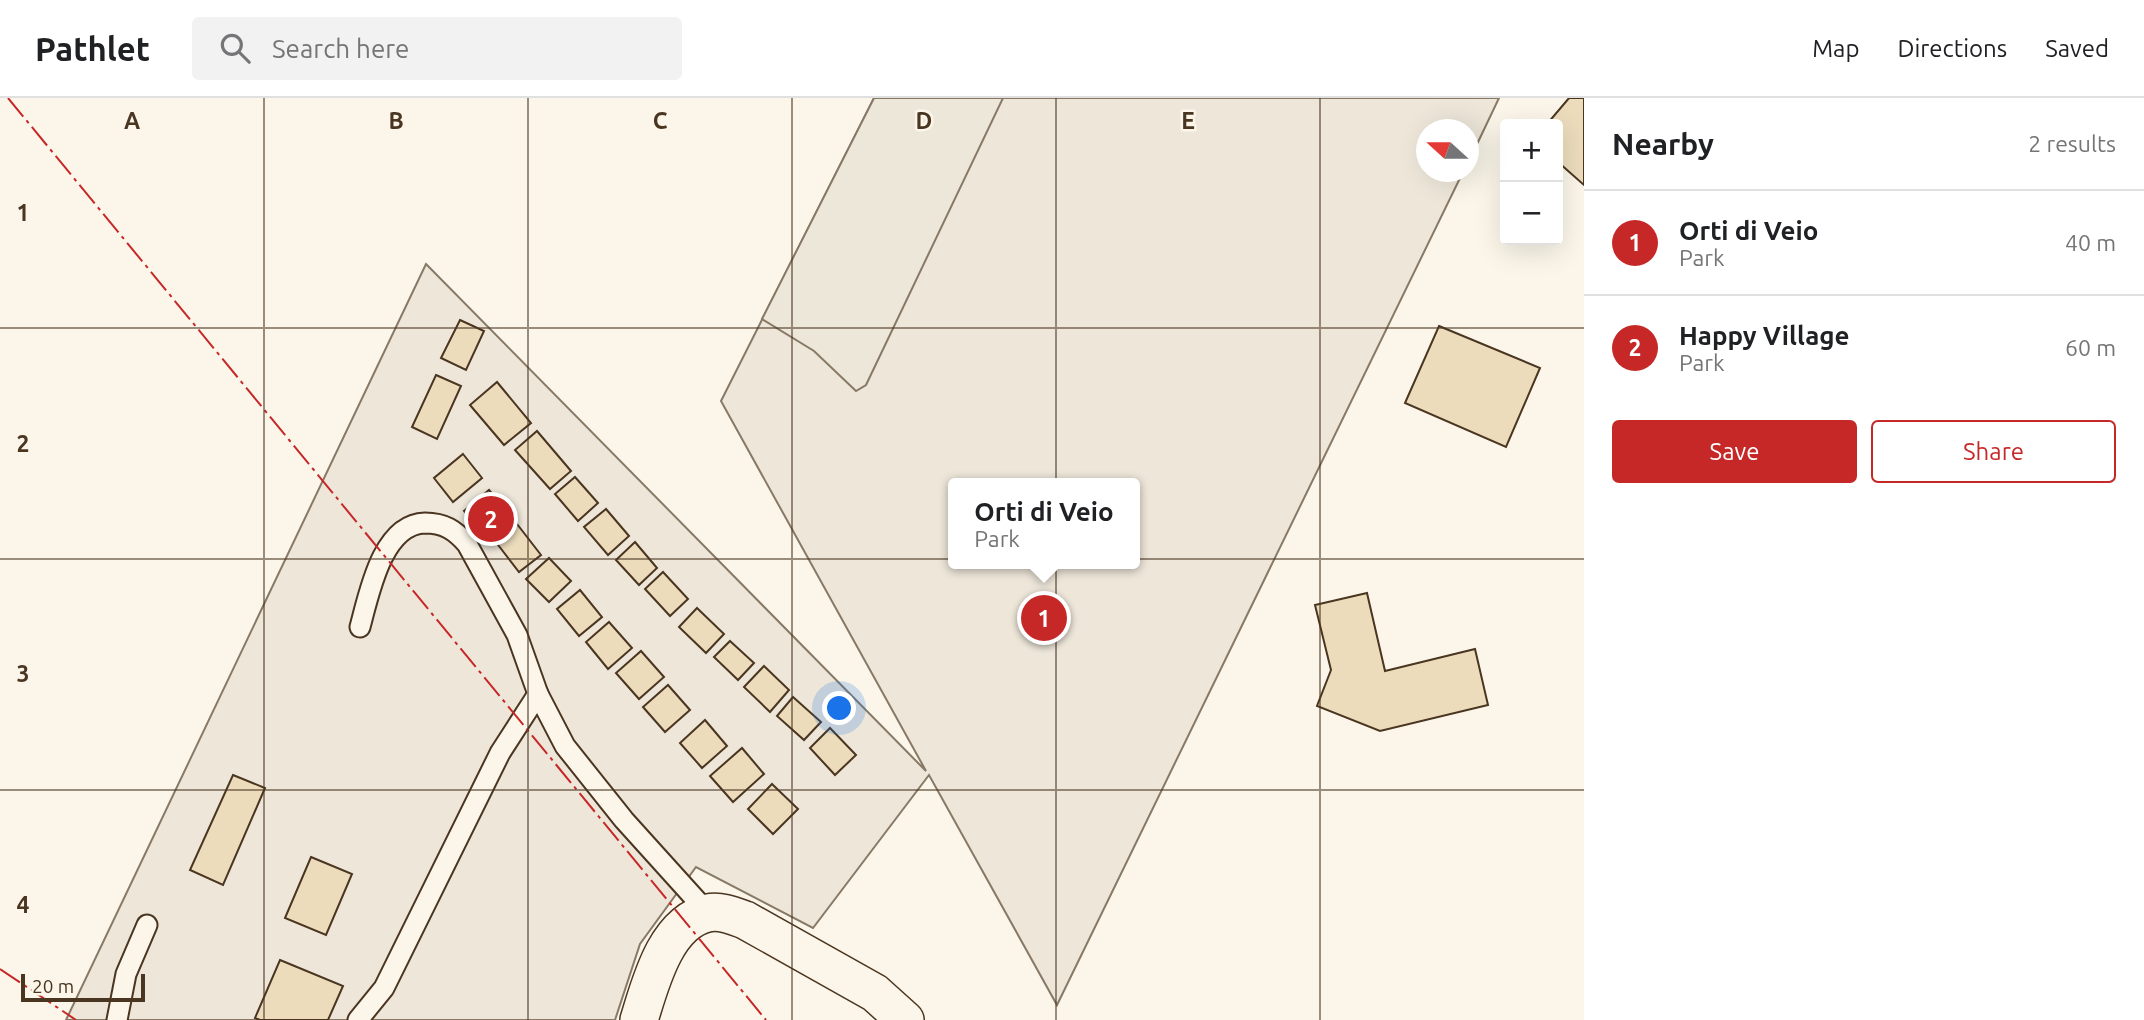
<!DOCTYPE html>
<html lang="en">
<head>
<meta charset="utf-8">
<style>
  :root { --surface:#fff; --page:#f2f2f2; --text:#202124; --muted:#757577; --line:#e0e0e0; --accent:#c62828 }
  body { margin:0; font-family:Ubuntu,sans-serif; background:var(--page); color:var(--text) }
  .controls { position:absolute; right:21px; top:21px; display:grid; overflow:hidden; border-radius:7px; box-shadow:0 7px 28px #0002 }
  .controls button { width:63px; height:63px; display:grid; place-items:center; padding:0; border:0; border-bottom:2px solid var(--line); background:var(--surface); color:var(--text); font:35px sans-serif }
  .compass { position:absolute; left:1416px; top:21px; width:63px; height:63px; border-radius:50%; background:var(--surface); box-shadow:0 7px 28px #0002; rotate:291deg }
  .scale { position:absolute; left:21px; bottom:18px; width:124px; box-sizing:border-box; padding-left:7px; border:4px solid #4a3520; border-top:0; font-size:19px; line-height:24px; white-space:nowrap; color:#4a3520; -webkit-text-stroke:5px #fbf6e9; paint-order:stroke }
  .you { position:absolute; left:840px; top:611px; width:24px; height:24px; margin:-18px; border:5px solid #fff; border-radius:50%; background:#1a73e8; box-shadow:0 0 0 10px #1a73e833 }
  .badge { display:grid; place-items:center; width:46px; height:46px; border-radius:50%; background:var(--accent); color:#fff; font-size:23px; font-weight:700 }
  .pin { position:absolute; translate:-50% -50%; border:4px solid #fff; box-shadow:0 2px 7px #0006 }
  .popup { position:absolute; left:948px; top:380px; width:192px; height:91px; box-sizing:border-box; display:grid; place-content:center; border-radius:7px; background:var(--surface); filter:drop-shadow(0 2px 5px #0005); font-size:23px; white-space:nowrap; color:var(--muted) }
  .popup b { font-size:26px; color:var(--text) }
  .popup::after { content:''; position:absolute; left:50%; top:100%; margin-left:-14px; border:14px solid transparent; border-top-color:var(--surface) }
  .list { margin:0; padding:0; list-style:none }
  h2 { display:flex; justify-content:space-between; align-items:center; height:91px; margin:0; padding:0 28px; font-size:30px }
  h2 small { font-size:23px; font-weight:400; color:var(--muted) }
  .list li { display:grid; grid-template-columns:46px 1fr auto; gap:21px; align-items:center; box-sizing:border-box; height:105px; padding:0 28px; border-top:2px solid var(--line) }
  .list b { display:block; font-size:26px; white-space:nowrap }
  .list p { margin:0; font-size:23px; white-space:nowrap; color:var(--muted) }
  .list em { font-size:23px; font-style:normal; color:var(--muted) }
  .actions { display:flex; gap:14px; padding:21px 28px }
  .actions a { flex:1; padding:16px 0; border:2px solid var(--accent); border-radius:7px; text-align:center; font-size:24px; color:var(--accent) }
  .actions .main { background:var(--accent); color:#fff }
  .icon { flex:none; width:38px; height:38px; fill:none; stroke:currentColor; stroke-width:2; stroke-linecap:round; stroke-linejoin:round }
  .map { position:relative; flex:none; width:1584px; height:922px; overflow:hidden }
  header { display:flex; align-items:center; gap:42px; box-sizing:border-box; height:98px; padding:0 35px; background:var(--surface); border-bottom:2px solid var(--line) }
  header strong { font-size:33px }
  nav { display:flex; gap:38px; margin-inline-start:auto; font-size:24px }
  .search { width:490px; height:63px; background:var(--page); display:flex; align-items:center; gap:18px; box-sizing:border-box; padding:0 24px; border-radius:7px; color:var(--muted); font-size:26px }
  main { display:flex }
  aside { flex:1; background:var(--surface) }
  .map>svg:first-child { display:block }
  .green { fill:#ede6d9; stroke:#887966; stroke-width:2; fill-rule:evenodd }
  .parking { fill:#ede7d9; stroke:#887966; stroke-width:2 }
  .building { fill:#ecdcbc; stroke:#4a3520; stroke-width:2 }
  .lines { fill:none; stroke-linecap:round; stroke-linejoin:round }
  .service-casing { stroke:#4a3520; stroke-width:23 }
  .minor-casing { stroke:#4a3520; stroke-width:40 }
  .service { stroke:#fbf6e9; stroke-width:19 }
  .minor { stroke:#fbf6e9; stroke-width:37 }
  .power { stroke:#c62828; stroke-width:2; stroke-dasharray:24 5 3.5 5; stroke-linecap:butt }
  .grid { fill:none; stroke:#4a3520; stroke-width:2; stroke-opacity:0.55 }
  .grid-label { font-size:23px; text-anchor:middle; font-weight:bold; fill:#4a3520; stroke:#fbf6e9; stroke-width:5; stroke-linejoin:round; paint-order:stroke }
</style>
</head>
<body>
<header>
<strong>Pathlet</strong>
<div class="search"><svg class="icon" aria-label="search" viewBox="0 0 24 24"><circle cx="10" cy="10" r="6"/><path d="M15 15l6 6"/></svg>Search here</div>
<nav><a>Map</a><a>Directions</a><a>Saved</a></nav>
</header>
<main>
<div class="map">
<svg width="1584" height="922" viewBox="0 0 1584 922">
  <rect width="100%" height="100%" fill="#fbf6e9"/>
  <path class="green" d="M874 0H1499L1469 63 1468 32H1426V74H1463L1057 907 929 677 813 830 696 769 640 846 615 922H66L426 166 926 673 721 303ZM953 385H1135V466H953Z"/>
  <path class="parking" d="M874 0H1003L866 287 856 293 814 253 762 221Z"/>
  <g class="building">
    <path d="M1569 0H1584V87L1558 64V26H1547Z"/>
    <path d="M460 222 484 233 466 272 441 260Z"/>
    <path d="M1439 228 1540 270 1506 349 1405 305Z"/>
    <path d="M436 277 461 288 437 341 412 329Z"/>
    <path d="M497 284 531 325 504 347 470 307Z"/>
    <path d="M537 333 571 373 550 391 515 352Z"/>
    <path d="M463 356 482 380 453 404 434 380Z"/>
    <path d="M575 379 598 405 578 423 555 396Z"/>
    <path d="M489 392 508 415 483 436 464 413Z"/>
    <path d="M606 411 629 438 608 457 584 429Z"/>
    <path d="M517 426 541 457 519 474 495 443Z"/>
    <path d="M635 444 657 470 639 487 616 462Z"/>
    <path d="M549 460 571 483 549 504 526 481Z"/>
    <path d="M663 474 688 501 670 518 645 491Z"/>
    <path d="M580 492 602 519 579 538 557 511Z"/>
    <path d="M1367 495 1385 573 1475 551 1488 607 1380 633 1317 608 1331 572 1315 507Z"/>
    <path d="M697 510 724 536 706 555 679 529Z"/>
    <path d="M609 524 632 550 608 571 586 544Z"/>
    <path d="M730 543 754 565 738 582 714 559Z"/>
    <path d="M641 553 664 579 639 601 616 575Z"/>
    <path d="M764 568 789 592 770 614 744 589Z"/>
    <path d="M668 587 690 612 665 634 643 609Z"/>
    <path d="M793 599 821 624 804 642 777 618Z"/>
    <path d="M705 622 727 648 702 670 680 645Z"/>
    <path d="M830 630 856 657 835 677 810 650Z"/>
    <path d="M742 650 764 676 733 704 710 678Z"/>
    <path d="M233 677 265 690 223 787 190 772Z"/>
    <path d="M772 686 798 711 773 736 748 711Z"/>
    <path d="M311 759 352 776 326 837 285 820Z"/>
    <path d="M280 862 343 888 328 922H260L255 920Z"/>
  </g>
  <g class="lines">
    <g class="service-casing">
      <g id="service">
        <path d="M360 529C369 496 382 426 425 425 444 425 455 432 467 446L517 537 538 596 565 648 624 722 708 815"/>
        <path d="M117 922 126 876 147 827"/>
        <path d="M358 922 384 890 500 655 538 596"/>
      </g>
    </g>
    <g class="minor-casing">
      <path id="minor" d="M639 922C650 887 665 824 708 815 720 812 734 818 745 822L875 895 905 922"/>
    </g>
    <use href="#service" class="service"/>
    <use href="#minor" class="minor"/>
    <g class="power">
      <path d="M8 0 766 922"/>
      <path d="M0 871 76 922"/>
    </g>
  </g>
  <path class="grid" d="M264 0V922M528 0V922M792 0V922M1056 0V922M1320 0V922M0 230H1584M0 461H1584M0 692H1584"/>
  <g class="grid-label">
    <text x="132" y="31">A</text>
    <text x="396" y="31">B</text>
    <text x="660" y="31">C</text>
    <text x="924" y="31">D</text>
    <text x="1188" y="31">E</text>
    <text x="23" y="123">1</text>
    <text x="23" y="354">2</text>
    <text x="23" y="584">3</text>
    <text x="23" y="815">4</text>
  </g>
</svg>
<div class="controls">
<button>+</button>
<button>−</button>
</div>
<svg class="compass" viewBox="-18 -18 36 36"><path d="M0-13l5 13h-10z" fill="#e53935"/><path d="M0 13l5-13h-10z" fill="#757577"/></svg>
<div class="scale">20 m</div>
<div class="you"></div>
<div class="pin badge" style="left:1044px;top:520px">1</div>
<div class="popup"><b>Orti di Veio</b>Park</div>
<div class="pin badge" style="left:491px;top:421px">2</div>
</div>
<aside>
<h2>Nearby<small>2 results</small></h2>
<ul class="list">
<li><span class="badge">1</span><div><b>Orti di Veio</b><p>Park</p></div><em>40 m</em></li>
<li><span class="badge">2</span><div><b>Happy Village</b><p>Park</p></div><em>60 m</em></li>
</ul>
<div class="actions"><a class="main">Save</a><a>Share</a></div>
</aside>
</main>
</body>
</html>
